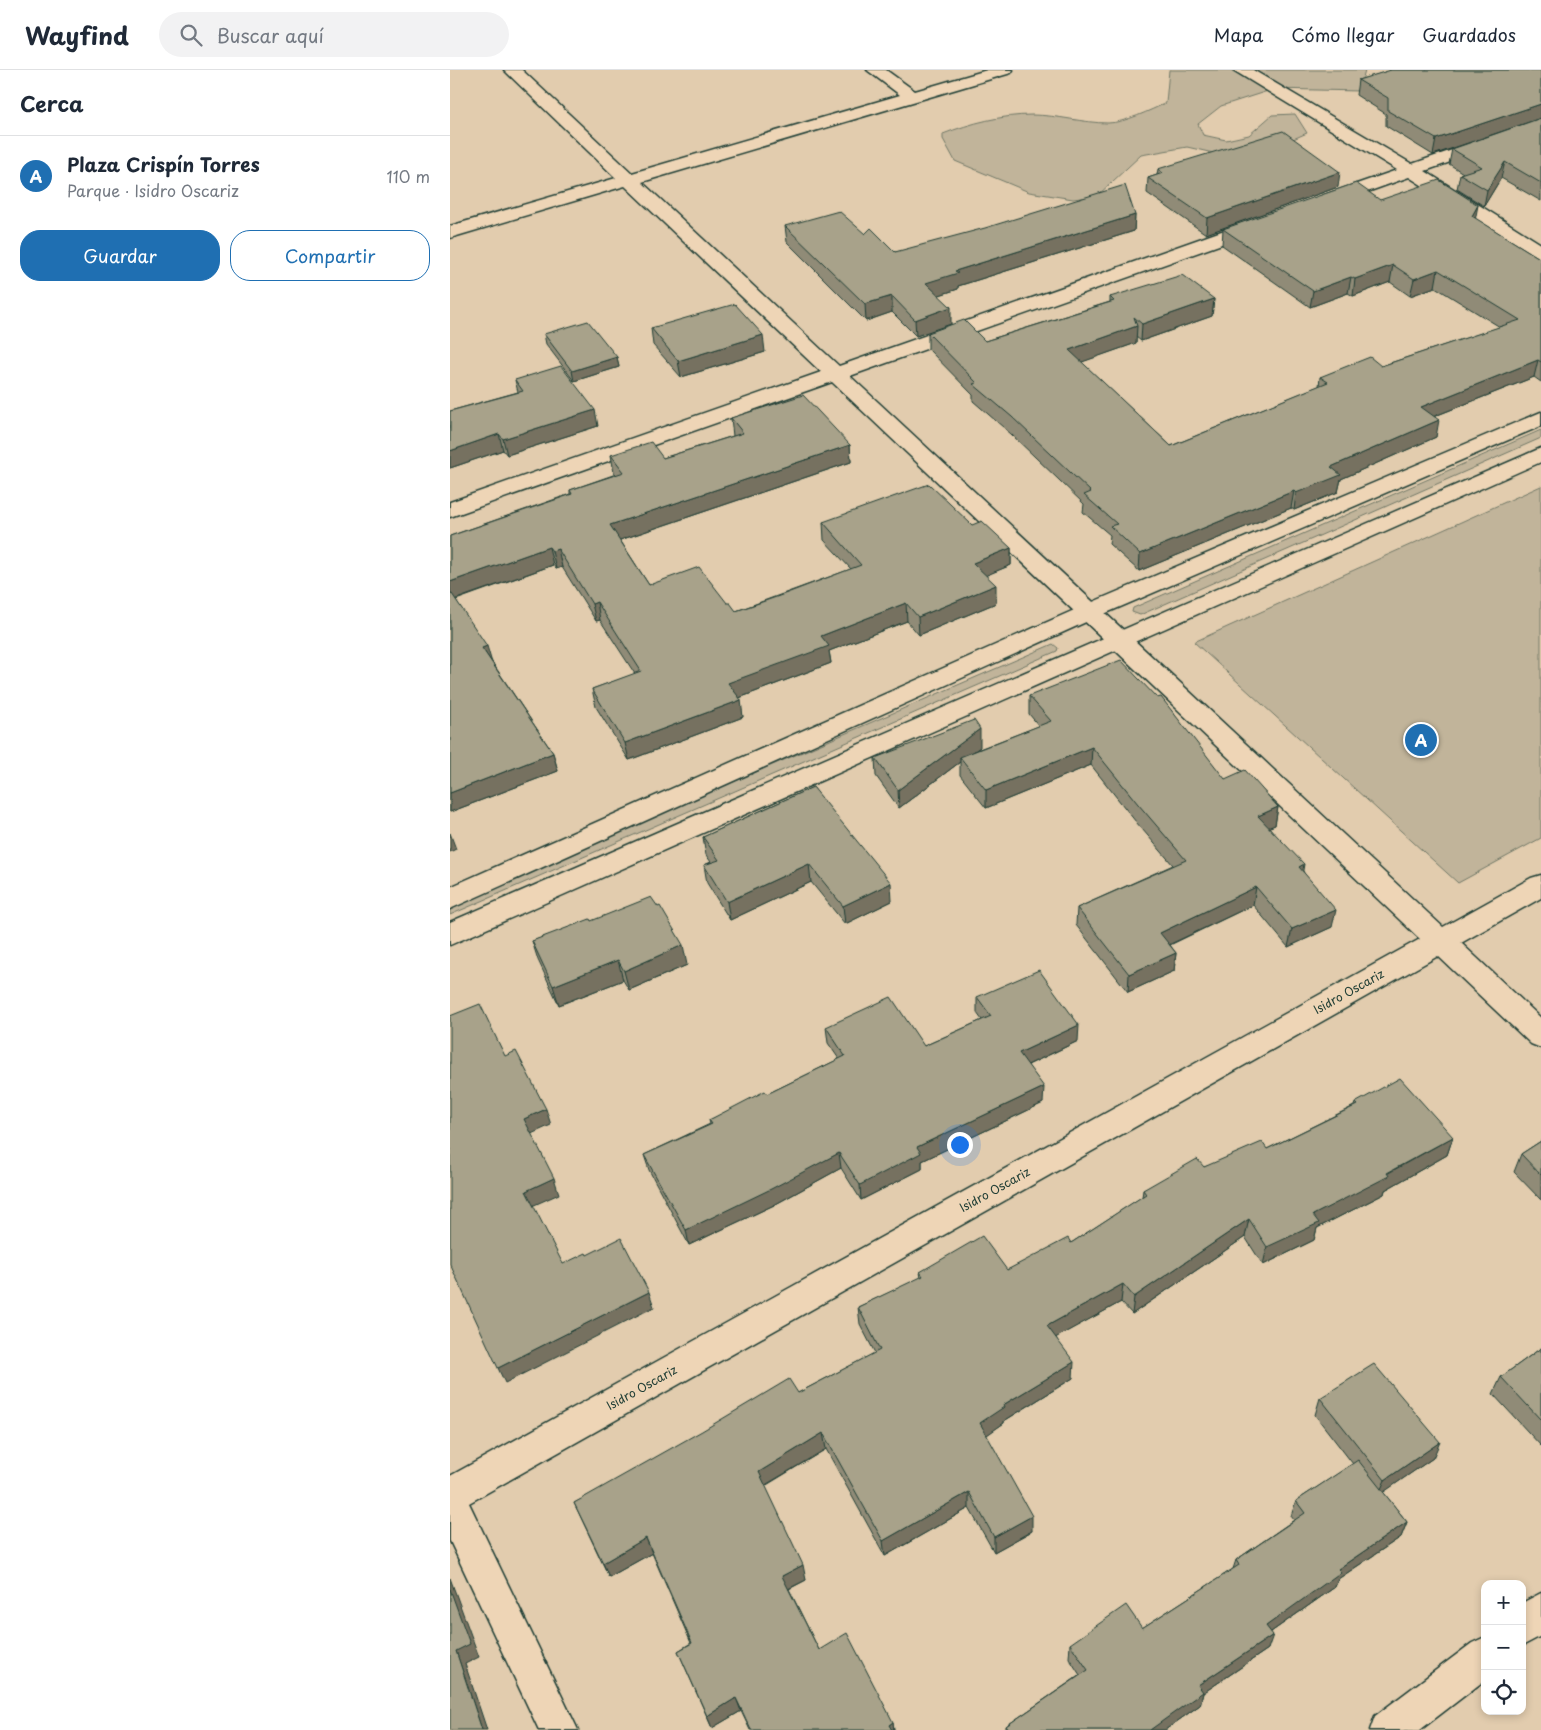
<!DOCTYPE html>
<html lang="es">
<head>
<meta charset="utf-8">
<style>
  :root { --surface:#fff; --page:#f2f2f3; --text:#1f2937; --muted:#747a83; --line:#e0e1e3; --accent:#1f6fb2 }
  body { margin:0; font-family:"Playpen Sans",sans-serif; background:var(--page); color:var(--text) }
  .controls { position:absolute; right:15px; bottom:15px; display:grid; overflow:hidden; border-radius:10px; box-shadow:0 2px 8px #0003 }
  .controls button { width:45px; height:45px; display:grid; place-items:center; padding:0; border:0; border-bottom:1px solid var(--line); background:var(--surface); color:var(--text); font:25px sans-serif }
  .you { position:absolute; left:509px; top:1074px; width:18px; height:18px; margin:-12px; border:4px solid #fff; border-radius:50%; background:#1a73e8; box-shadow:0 0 0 8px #1a73e833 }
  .badge { display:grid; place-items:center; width:32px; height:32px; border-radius:50%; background:var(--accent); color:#fff; font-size:16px; font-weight:700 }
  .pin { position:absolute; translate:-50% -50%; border:2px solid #fff; box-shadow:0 1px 5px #0006 }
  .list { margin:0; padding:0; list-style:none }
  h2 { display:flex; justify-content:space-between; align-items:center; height:65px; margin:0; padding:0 20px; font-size:21px }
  h2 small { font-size:16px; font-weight:400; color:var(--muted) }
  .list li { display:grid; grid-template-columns:32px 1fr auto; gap:15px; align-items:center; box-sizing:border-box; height:80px; padding:0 20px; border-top:1px solid var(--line) }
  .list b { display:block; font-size:19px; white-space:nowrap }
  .list p { margin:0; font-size:16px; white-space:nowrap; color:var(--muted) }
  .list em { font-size:16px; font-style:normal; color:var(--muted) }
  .actions { display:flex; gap:10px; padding:15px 20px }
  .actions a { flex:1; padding:11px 0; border:1px solid var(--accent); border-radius:20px; text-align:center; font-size:18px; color:var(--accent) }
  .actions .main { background:var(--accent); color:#fff }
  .icon { flex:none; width:28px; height:28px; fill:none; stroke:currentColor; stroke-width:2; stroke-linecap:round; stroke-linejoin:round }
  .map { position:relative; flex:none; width:1091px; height:1660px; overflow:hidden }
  header { display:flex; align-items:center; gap:30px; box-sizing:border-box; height:70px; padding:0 25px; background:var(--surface); border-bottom:1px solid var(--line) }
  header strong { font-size:24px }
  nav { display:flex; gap:28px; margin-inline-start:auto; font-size:18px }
  .search { width:350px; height:45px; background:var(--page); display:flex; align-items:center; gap:12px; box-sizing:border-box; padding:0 18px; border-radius:28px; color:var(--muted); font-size:19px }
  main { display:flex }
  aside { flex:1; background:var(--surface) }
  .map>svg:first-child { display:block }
  .green { fill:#c1b49a; stroke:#707867 }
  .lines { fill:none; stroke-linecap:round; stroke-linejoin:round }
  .street-casing { stroke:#1f3d34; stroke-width:3 }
  .secondary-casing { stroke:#1f3d34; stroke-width:3 }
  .street { fill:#eed5b6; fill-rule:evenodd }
  .secondary { fill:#eed5b6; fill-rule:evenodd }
  .wall { fill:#908b77; stroke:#1f3d34 }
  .shaded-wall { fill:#767161; stroke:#1f3d34 }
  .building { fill:#a8a28a; stroke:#1f3d34 }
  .labels { text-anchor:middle; stroke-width:4.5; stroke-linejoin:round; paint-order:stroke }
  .street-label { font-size:12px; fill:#1f3d34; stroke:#eed5b6 }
</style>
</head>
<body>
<header>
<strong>Wayfind</strong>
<div class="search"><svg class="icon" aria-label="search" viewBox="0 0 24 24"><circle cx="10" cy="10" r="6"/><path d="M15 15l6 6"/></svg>Buscar aquí</div>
<nav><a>Mapa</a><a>Cómo llegar</a><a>Guardados</a></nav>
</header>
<main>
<aside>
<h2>Cerca<small></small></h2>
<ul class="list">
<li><span class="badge">A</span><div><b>Plaza Crispín Torres</b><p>Parque · Isidro Oscariz</p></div><em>110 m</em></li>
</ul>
<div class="actions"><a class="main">Guardar</a><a>Compartir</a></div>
</aside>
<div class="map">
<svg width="1091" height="1660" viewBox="0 0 1091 1660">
  <rect width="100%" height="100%" fill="#e2ccae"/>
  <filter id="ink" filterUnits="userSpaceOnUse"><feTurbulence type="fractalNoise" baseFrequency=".02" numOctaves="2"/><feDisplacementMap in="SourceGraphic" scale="10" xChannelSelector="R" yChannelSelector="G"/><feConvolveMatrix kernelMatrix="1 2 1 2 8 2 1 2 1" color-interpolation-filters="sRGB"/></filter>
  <g filter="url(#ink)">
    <g class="green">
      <path d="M719 0H915L909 21 824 19 771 36 748 54 753 65 776 70 799 65 822 45 845 44 857 63 841 70 781 87 737 77 691 85 647 126 623 129 579 122 505 91 493 69V64C521 53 552 45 582 45 608 45 633 53 658 53 674 53 701 40 716 33Z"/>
      <path d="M1091 360V368L690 545 682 542 683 538Z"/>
      <path d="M1091 416V768L1008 813 744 572Z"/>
      <path d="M603 574 608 578 607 581 0 845V834Z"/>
    </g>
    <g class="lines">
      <g class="street-casing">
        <g id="street">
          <path d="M54 0H72L182 103 450 25 417 0H436L465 21 537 0H563L561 3 192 112 389 296 800 151H814L816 155 814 159 400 306 993 857 1081 808 1091 805V828L1011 873 1091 948V978L1081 974 988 886 19 1433 128 1660H89L0 1471V1406L970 869 382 312 0 447V432L371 302 175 116 0 168V156L166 108Z"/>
          <path d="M783 0H803L962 94 1091 49V60L975 101 1091 174V188L1084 186 959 107 884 134H872L869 130 872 126 947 100Z"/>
          <path d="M1091 1523V1566L1072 1576V1533Z"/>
          <path d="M1035 1567V1610L970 1660H920L925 1646 1022 1573Z"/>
        </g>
      </g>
      <g class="secondary-casing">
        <g id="secondary">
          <path d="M1091 342V356L647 547 0 839V817L631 537Z"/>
          <path d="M1091 378V392L0 875V852Z"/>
        </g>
      </g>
      <use href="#street" class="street"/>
      <use href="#secondary" class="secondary"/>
    </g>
    <g class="wall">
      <path d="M939 0H1091V131L1051 108 1034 136 1007 119 1010 104 1013 103 999 94 1002 79 1089 48 983 85 936 56V44L906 25 908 10 940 1Z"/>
      <path d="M708 99 888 117 756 164 697 123 698 108 707 105Z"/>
      <path d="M930 130 1026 149 1091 189V312L1084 307 985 346 986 367 891 409 888 422 844 440 841 438 689 501 659 474 660 465 633 442 634 434 561 364 523 331V325L478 279V263L535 271 660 232V227L764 229 762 246 691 271 686 267V273L631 292 721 376 869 316 870 307 931 296 1050 257 985 217 960 226 940 212 903 226 898 223 860 237 772 175 773 159Z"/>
      <path d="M685 145 684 161 508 216V219L489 225 501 254 466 266 442 242 416 251 337 172 335 156 415 164 445 182Z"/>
      <path d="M201 258 315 282 231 307 203 275Z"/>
      <path d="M94 264 167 287 169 297 124 311 96 274Z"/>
      <path d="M65 310 148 356 57 385 53 380 0 398V341L68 322Z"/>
      <path d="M281 348 400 375 401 392 170 470 199 515 277 533 286 541 401 499 374 470 373 452 522 455 561 478V495L536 505 546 533 469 565 457 551 379 581 381 593 289 628 293 647 179 690 146 637 142 619 185 604 150 550 146 551 112 497 106 499 103 495 6 530 42 592 103 683 108 701 0 742V466L120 424V420L166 404 164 403 161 385 213 388 283 366Z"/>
      <path d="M579 626 775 709 828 737 825 755 819 757 853 801 882 857 838 877 803 835 720 875 726 883 724 901 678 922 626 855 627 838 723 795 686 752 641 695 536 738 510 705V692L449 738 426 706 425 688 530 677 524 681 589 656 579 644Z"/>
      <path d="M363 717 442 831 395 854 361 812 280 850 257 813 254 795 261 792 256 785 253 767Z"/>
      <path d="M141 851 237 895 179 920 173 910 109 935 88 890 82 871Z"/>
      <path d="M527 927 628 971 578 995 593 1033 472 1091V1099L411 1130 391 1098 324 1135 239 1175 199 1100 194 1085 260 1054 259 1050 317 1024 389 989 378 973 376 957 474 976 532 950 527 943Z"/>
      <path d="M905 1033 1003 1067 997 1085 935 1120 934 1124 867 1158 864 1170 813 1195 795 1167 682 1244 671 1232 606 1267 623 1308 554 1351V1353L536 1365 582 1461 544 1482 519 1438 435 1486 376 1379 315 1416 356 1510 339 1519 369 1580 443 1652 444 1660H300L291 1641 262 1658 228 1581 241 1573 202 1483 159 1507 124 1433 348 1323 425 1283 410 1254 408 1237 471 1208 470 1202 557 1200 621 1173 692 1127 693 1120 754 1097 817 1079 904 1036Z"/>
      <path d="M1091 1071V1130L1064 1102 1071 1084Z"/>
      <path d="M1091 1278V1376L1043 1324 1051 1307Z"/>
      <path d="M870 1328 983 1388 933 1422 957 1452 951 1467 888 1509 885 1517 821 1562 818 1579 753 1623 750 1635 715 1660H556V1656L630 1605 619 1588 620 1574 692 1558 783 1499 786 1490 844 1450 841 1446 846 1431 903 1394 865 1345Z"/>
    </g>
    <g class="shaded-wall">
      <path d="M1091 34V48L983 85 986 69Z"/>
      <path d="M1055 92 1051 108 1034 136 1037 120Z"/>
      <path d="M890 102 888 117 756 164 757 148Z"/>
      <path d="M1028 135 1025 151 1022 146Z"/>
      <path d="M685 145 684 161 508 216V219L477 229 476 213 505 201Z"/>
      <path d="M943 195 940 212 903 226 905 209Z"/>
      <path d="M988 200 985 217 960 226 964 209Z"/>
      <path d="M901 207 898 223 860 237 863 221Z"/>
      <path d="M442 226V242L416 251 415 234Z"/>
      <path d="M764 229 762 246 691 271 692 254Z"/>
      <path d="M501 237V254L466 266 465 250Z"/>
      <path d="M687 256 686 273 618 297 619 280Z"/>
      <path d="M313 265 315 282 231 307 228 291Z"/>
      <path d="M167 287 169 297 124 311 122 301Z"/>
      <path d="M1088 290 1084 307 967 353 971 337Z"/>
      <path d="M145 340 148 356 57 385 53 369Z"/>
      <path d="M989 350 986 367 891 409 888 422 844 440 846 423 881 397Z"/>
      <path d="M49 364 53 380 0 398V381Z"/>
      <path d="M400 375 401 392 164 472 160 455Z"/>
      <path d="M844 421 841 438 689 501 690 484Z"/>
      <path d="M99 477 103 495 1 531 0 512Z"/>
      <path d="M561 478V495L523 511V493Z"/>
      <path d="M108 479 112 497 106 499 102 481Z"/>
      <path d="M546 515V533L469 565 468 547Z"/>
      <path d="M147 532 150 550 146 551 142 534Z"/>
      <path d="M456 533 457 551 379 581 381 593 281 631 278 613 371 566Z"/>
      <path d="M37 576 42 593 32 578Z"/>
      <path d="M291 630 293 647 179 690 175 673Z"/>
      <path d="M530 659V677L512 690 510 687V692L449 738 448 720Z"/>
      <path d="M642 677 641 695 536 738V720Z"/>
      <path d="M103 683 108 701 0 742V723Z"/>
      <path d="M828 737 825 755 805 763 808 746Z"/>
      <path d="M0 763 6 779 0 782Z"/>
      <path d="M359 794 361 812 280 850 277 832Z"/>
      <path d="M854 794 851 812 849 797Z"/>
      <path d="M441 813 442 831 395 854 393 836Z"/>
      <path d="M806 817 803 835 708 880 710 863Z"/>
      <path d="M886 840 882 857 838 877 842 859Z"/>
      <path d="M233 875 237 895 179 920 174 901Z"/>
      <path d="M726 883 724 901 678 922 679 904Z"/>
      <path d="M168 890 173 910 109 935 103 916Z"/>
      <path d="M629 955 628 971 569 999V983Z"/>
      <path d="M594 1017 593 1033 472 1091V1099L411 1130 410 1115 467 1077Z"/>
      <path d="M96 1039 101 1055 79 1065 74 1049Z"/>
      <path d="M1003 1067 997 1085 935 1120 934 1124 867 1158 864 1170 813 1195 817 1177 863 1145Z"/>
      <path d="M389 1083 391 1098 324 1135 239 1175 236 1160Z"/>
      <path d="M104 1108 109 1124 82 1136 76 1121Z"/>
      <path d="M799 1149 795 1167 682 1244 684 1227Z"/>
      <path d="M673 1214 671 1232 596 1273 597 1256Z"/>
      <path d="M199 1222 204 1237 55 1313 48 1298Z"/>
      <path d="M624 1292 623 1308 554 1351V1353L530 1370V1353L553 1335Z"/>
      <path d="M373 1363 376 1379 312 1417 309 1402Z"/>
      <path d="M990 1372 983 1388 928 1426 935 1410Z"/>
      <path d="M519 1422V1438L435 1486 433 1471Z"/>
      <path d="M582 1446V1461L544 1482V1467Z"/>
      <path d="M957 1452 951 1467 888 1509 885 1517 811 1569 816 1556 888 1499Z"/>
      <path d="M196 1468 202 1483 159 1507 153 1493Z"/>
      <path d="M353 1495 356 1510 336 1520 332 1506Z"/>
      <path d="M0 1508 29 1587 15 1594 37 1660H32L6 1581 0 1519Z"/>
      <path d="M823 1565 818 1579 753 1623 750 1635 715 1660H700L748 1615Z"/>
      <path d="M286 1628 291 1641 262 1658 257 1646Z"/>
      <path d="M443 1652 444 1660H440L439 1655Z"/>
    </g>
    <g class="building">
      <path d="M941 0H1091V34L986 69 938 41V28L908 10Z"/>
      <path d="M1091 48V113L1055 92 1037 120 1010 104 1032 97 1002 79Z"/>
      <path d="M833 61 890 102 757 148 698 108 713 103 708 99Z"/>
      <path d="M989 110 1028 135 1022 146 1091 189V292L1088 290 971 337 989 350 881 397 891 405 846 423 844 421 690 484 660 456 667 454 634 425 641 422 562 347 523 314 527 313 478 263 514 250 535 271 664 231 660 227 732 205 764 229 692 254 684 247 687 256 619 280 721 376 878 312 870 307 920 287 931 296 1070 250 988 200 964 209 943 195 905 209 901 207 863 221 773 159 906 113 930 130Z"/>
      <path d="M675 115 685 145 505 201 508 203 476 213 501 237 465 250 442 226 415 234 335 156 389 141 415 164 421 158 445 182 535 158Z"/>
      <path d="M285 234 313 265 228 291 201 258Z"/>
      <path d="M138 251 167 287 122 301 94 264Z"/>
      <path d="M111 296 145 340 53 369 49 364 0 381V341L73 321 65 310Z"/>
      <path d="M353 325 400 375 160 455 199 515 249 497 277 533H280L286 541 329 526 411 495 373 452 479 414 522 455 532 451 561 478 523 493 546 515 468 547 456 533 371 566 379 576 278 613 291 630 175 673 142 619 191 601 147 532 142 534 108 479 102 481 99 477 0 512V466L122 424 120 420 174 402 161 385 201 372 213 388 293 363 281 348Z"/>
      <path d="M0 521 37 576 32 578 103 683 0 723Z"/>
      <path d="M671 590 707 628 711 627 775 709 795 700 828 737 808 746 854 794 849 797 886 840 842 859 806 817 710 863 726 883 679 904 627 838 736 790 688 734 642 677 536 720 510 687 601 651 579 626Z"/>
      <path d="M524 650 530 659 448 720 425 688Z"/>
      <path d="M363 717 441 813 393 836 359 794 277 832 254 795 269 790 253 767Z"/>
      <path d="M201 827 208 837 210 836 233 875 174 901 168 890 103 916 82 871 140 849 141 851Z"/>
      <path d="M589 900 629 955 569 983 594 1017 467 1077 471 1083 410 1115 389 1083 321 1119 236 1160 194 1085 262 1054 259 1050 315 1021 317 1024 395 986 376 957 441 927 474 976 541 946 527 927Z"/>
      <path d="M30 934 55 986 66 981 96 1039 74 1049 104 1108 76 1121 113 1194 136 1183 137 1185 171 1168 199 1222 48 1298 0 1194V946Z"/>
      <path d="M950 1008 1003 1067 937 1103 939 1106 863 1145 869 1153 817 1177 799 1149 684 1227 673 1214 597 1256 624 1292 553 1335 554 1337 530 1353 582 1446 544 1467 519 1422 433 1471 373 1363 309 1402 353 1495 332 1506 369 1580 397 1563 443 1652 439 1655 442 1660H301L286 1628 257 1646 228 1581 242 1573 196 1468 153 1493 124 1433 252 1361 339 1309 348 1323 430 1280 408 1237 473 1206 470 1202 532 1166 557 1200 618 1168 621 1173 696 1124 693 1120 747 1089 754 1097 812 1072 817 1079 907 1035 905 1033Z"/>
      <path d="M1091 1071V1105L1071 1084Z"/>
      <path d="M1091 1278V1350L1051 1307Z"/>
      <path d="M924 1294 990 1372 935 1410 870 1328Z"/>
      <path d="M908 1390 957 1452 888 1499 891 1502 816 1556 823 1565 748 1615 753 1622 700 1660H559L556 1656 638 1600 620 1574 676 1535 692 1558 789 1495 786 1490 855 1443 846 1431Z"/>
      <path d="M0 1519 20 1574 6 1581 32 1660H0Z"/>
    </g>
  </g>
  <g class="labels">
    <g class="street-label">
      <text transform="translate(899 922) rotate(-29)" y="4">Isidro Oscariz</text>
      <text transform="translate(545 1120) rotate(-29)" y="4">Isidro Oscariz</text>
      <text transform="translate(192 1318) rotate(-29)" y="4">Isidro Oscariz</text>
    </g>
  </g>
</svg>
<div class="controls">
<button>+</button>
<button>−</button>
<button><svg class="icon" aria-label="locate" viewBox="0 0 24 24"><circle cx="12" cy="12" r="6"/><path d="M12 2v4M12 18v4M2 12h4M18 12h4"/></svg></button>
</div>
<div class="you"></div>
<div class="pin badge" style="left:971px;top:670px">A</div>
</div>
</main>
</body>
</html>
